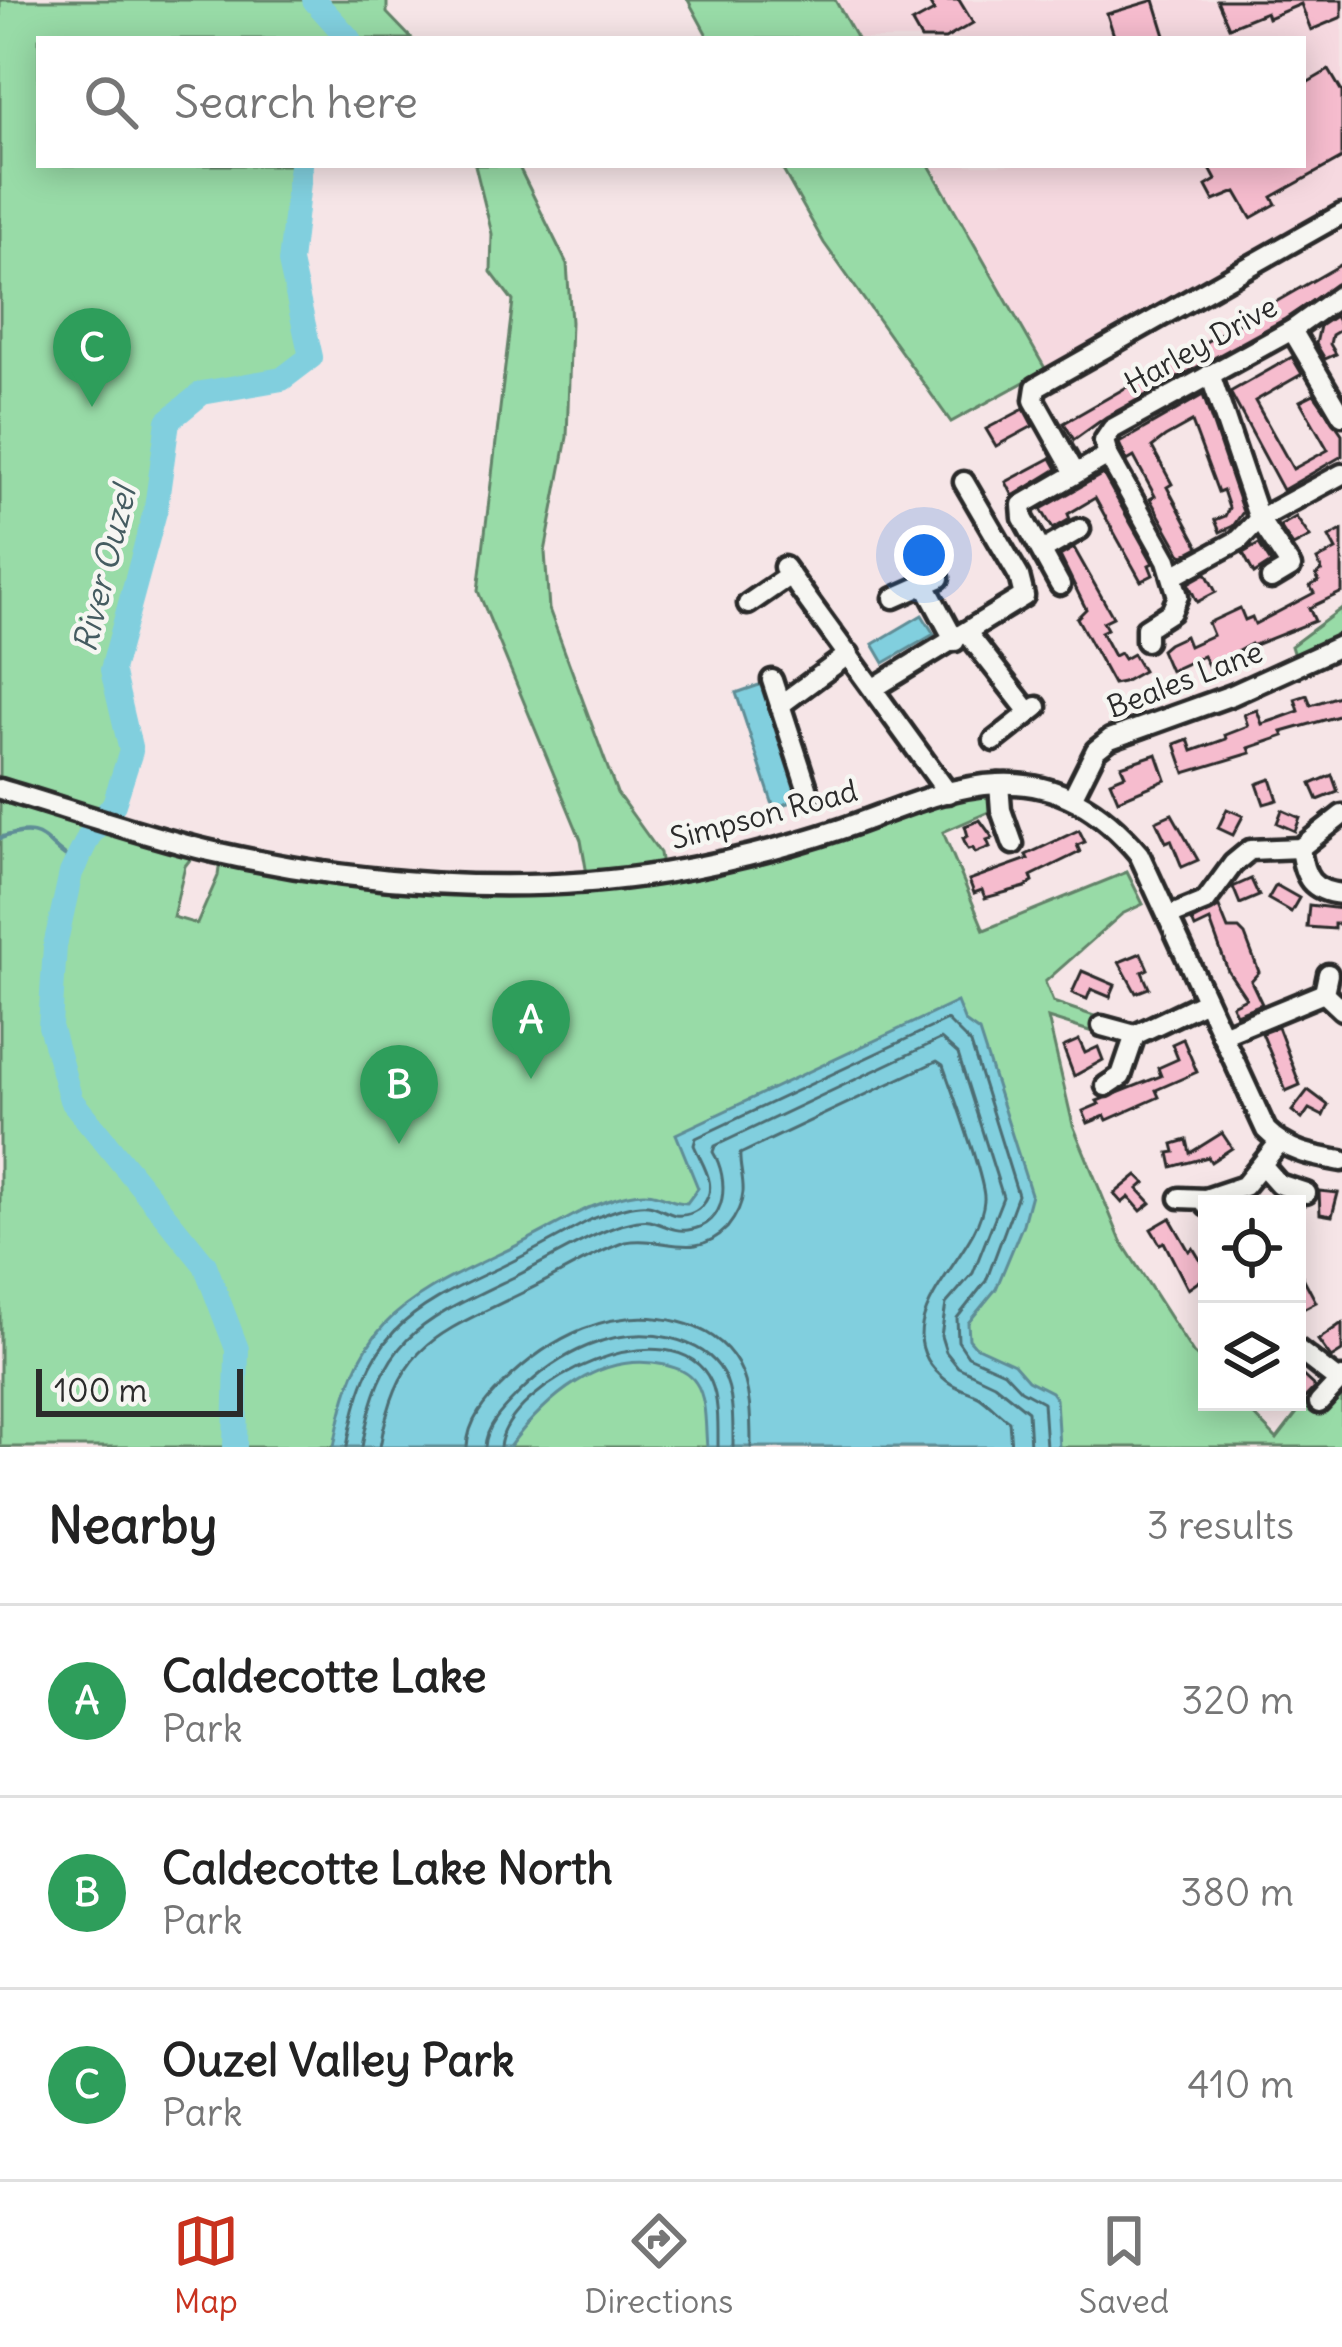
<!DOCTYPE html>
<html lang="en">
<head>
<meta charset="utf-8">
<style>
  :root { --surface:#fff; --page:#f6f6f6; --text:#222; --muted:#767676; --line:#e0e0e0; --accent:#c8321e }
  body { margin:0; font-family:Delius,sans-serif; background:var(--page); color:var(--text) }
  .controls { position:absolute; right:36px; bottom:36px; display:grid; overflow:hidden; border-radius:0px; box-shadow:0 6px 30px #0003 }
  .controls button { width:108px; height:108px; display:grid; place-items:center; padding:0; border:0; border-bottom:3px solid var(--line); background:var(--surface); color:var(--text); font:60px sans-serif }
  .scale { position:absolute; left:36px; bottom:30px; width:207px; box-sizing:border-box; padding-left:12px; border:6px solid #2b2b2b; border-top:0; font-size:33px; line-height:42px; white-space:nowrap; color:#2b2b2b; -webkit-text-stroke:9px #f6f6f2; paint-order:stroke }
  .you { position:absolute; left:924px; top:555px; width:42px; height:42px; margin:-30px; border:9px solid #fff; border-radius:50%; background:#1a73e8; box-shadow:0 0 0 18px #1a73e833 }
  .badge { display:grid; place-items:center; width:78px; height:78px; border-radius:50%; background:var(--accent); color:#fff; font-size:39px; font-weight:700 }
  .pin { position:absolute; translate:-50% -99px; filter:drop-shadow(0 3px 6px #0008) }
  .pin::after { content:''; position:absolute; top:63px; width:42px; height:36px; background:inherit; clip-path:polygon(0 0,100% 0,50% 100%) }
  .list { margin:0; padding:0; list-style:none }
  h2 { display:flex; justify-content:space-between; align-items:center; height:156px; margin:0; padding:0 48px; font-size:51px }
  h2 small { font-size:39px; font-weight:400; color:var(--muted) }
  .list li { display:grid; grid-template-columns:78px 1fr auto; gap:36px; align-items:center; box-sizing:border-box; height:192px; padding:0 48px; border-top:3px solid var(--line) }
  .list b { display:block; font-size:45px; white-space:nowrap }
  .list p { margin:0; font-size:39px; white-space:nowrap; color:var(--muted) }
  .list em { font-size:39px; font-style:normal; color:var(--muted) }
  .icon { flex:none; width:66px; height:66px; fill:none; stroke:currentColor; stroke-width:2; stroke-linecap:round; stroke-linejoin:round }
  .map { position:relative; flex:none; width:1342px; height:1447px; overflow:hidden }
  .search { position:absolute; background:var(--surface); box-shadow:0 6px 30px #0003; left:36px; right:36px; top:36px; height:132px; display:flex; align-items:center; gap:30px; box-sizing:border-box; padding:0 42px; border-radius:0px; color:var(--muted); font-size:45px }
  .sheet { height:732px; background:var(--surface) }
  nav { display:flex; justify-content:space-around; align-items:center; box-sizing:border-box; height:168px; border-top:3px solid var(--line); background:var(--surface); font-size:33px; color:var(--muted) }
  nav a { display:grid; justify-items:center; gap:6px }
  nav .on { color:var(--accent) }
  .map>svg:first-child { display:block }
  .built { fill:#f6d9e0 }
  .green { fill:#98dba7; stroke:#628369; stroke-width:3 }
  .water { fill:#81cfde; stroke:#5f8d96; stroke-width:3 }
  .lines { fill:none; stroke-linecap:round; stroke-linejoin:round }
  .shore { stroke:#4d6d73; stroke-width:3 }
  .stream { stroke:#5f8d96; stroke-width:4.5 }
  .river { stroke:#81cfde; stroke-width:24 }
  .building { fill:#f6bcce; stroke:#2b2b2b; stroke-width:3 }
  .minor-casing { stroke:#2b2b2b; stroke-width:27 }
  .minor { stroke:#f6f6f2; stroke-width:18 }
  .labels { text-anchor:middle; stroke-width:9; stroke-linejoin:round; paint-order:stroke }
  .street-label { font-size:30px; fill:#2b2b2b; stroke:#f6f6f2 }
  .water-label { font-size:33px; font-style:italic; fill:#455c61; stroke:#f6f6f2 }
</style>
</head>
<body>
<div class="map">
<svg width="1342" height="1447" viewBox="0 0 1342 1447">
  <rect width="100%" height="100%" fill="#f6e5e7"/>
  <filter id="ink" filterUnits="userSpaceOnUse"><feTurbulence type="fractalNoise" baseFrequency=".00833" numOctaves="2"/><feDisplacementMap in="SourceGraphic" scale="24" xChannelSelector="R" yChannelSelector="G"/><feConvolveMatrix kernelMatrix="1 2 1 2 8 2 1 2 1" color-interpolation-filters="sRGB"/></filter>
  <g filter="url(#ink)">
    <path class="built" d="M835 0H1342V206L1046 370 929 165H1303V39H857Z"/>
    <g class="green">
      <path d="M0 0H387V13L412 39H39V165H301L290 262 311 357 282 379 202 393 168 421 156 508 112 670 131 751 114 804 103 820 199 848 185 866 173 917 197 924 218 876 221 853 314 870 588 880 581 840 478 591 513 301 491 272 492 234 475 165H518L567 264 571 322 567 437 545 552 549 609 617 793 660 853 663 873 999 784 993 810 943 832 984 930 1127 872 1143 904 1122 914 1045 982 1053 1002 1103 1019 1099 1034 1048 1018 1073 1125 1121 1241 1193 1353 1207 1367V1402H1241L1277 1439 1306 1401 1342 1378V1447H0Z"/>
      <path d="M688 0H835L857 39H709Z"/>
      <path d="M780 165H929L1046 370 951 422 824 243Z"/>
      <path d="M1342 608V633L1294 656 1291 646Z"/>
    </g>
    <g class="water">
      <path d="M922 615 934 634 884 663 873 644Z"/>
      <path d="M765 683 803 798 774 808 736 693Z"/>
      <path d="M957 1002 965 1022 979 1032 1031 1194 1023 1224 996 1289 968 1323 969 1339 975 1346 1014 1364 1028 1380 1051 1392 1056 1399 1059 1447H707C705 1428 707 1399 696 1383 689 1372 677 1368 665 1365 599 1350 545 1399 509 1447H334C355 1328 393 1304 497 1255 528 1241 558 1223 588 1208 608 1201 637 1188 657 1195 669 1198 674 1203 687 1203L698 1188 676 1134Z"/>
    </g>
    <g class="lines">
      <g class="shore">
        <path d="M347 1447C366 1335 402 1312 501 1267 532 1252 562 1235 592 1219 609 1213 631 1203 648 1205 657 1206 666 1213 675 1215 686 1216 694 1214 702 1206 720 1186 702 1165 694 1145L696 1138 947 1020 971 1044 1018 1195 986 1281 957 1318 958 1341 968 1356 1004 1372 1021 1390 1043 1402 1046 1447"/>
        <path d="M362 1447C381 1337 418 1323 512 1278 548 1261 582 1238 621 1225 629 1223 641 1219 650 1221 664 1224 673 1232 688 1230 729 1225 729 1178 713 1152L715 1146 941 1039 958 1054 1003 1197 973 1273 946 1304 941 1336 946 1352 958 1367 994 1384 1028 1411 1030 1447"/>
        <path d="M380 1447C398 1342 437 1335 524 1292 558 1276 589 1255 625 1242 663 1235 694 1262 727 1228 735 1218 742 1205 743 1192 744 1179 739 1165 740 1154L937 1061 943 1065C951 1089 986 1181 984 1200 980 1259 873 1323 947 1381 957 1389 970 1391 980 1397 990 1404 999 1414 1009 1421L1011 1447"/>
        <path d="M467 1447C468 1421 485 1401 503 1384 550 1337 611 1305 679 1322 704 1328 726 1342 738 1364 751 1387 751 1421 751 1447"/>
        <path d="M485 1447C486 1425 504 1408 519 1393 558 1354 613 1325 670 1338 691 1343 712 1353 723 1373 734 1393 733 1425 733 1447"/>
        <path d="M500 1447C507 1382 675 1304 711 1382 719 1400 718 1427 718 1447"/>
      </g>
      <path class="stream" d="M0 838C47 822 41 844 76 863"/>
      <g class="river">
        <path d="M314 0 349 39"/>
        <path d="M235 1447 237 1349 205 1265 71 1100 50 1026 55 946 71 873 89 836 114 804 131 751 112 670 156 508 168 421 202 393 282 379 311 357 290 262 301 165"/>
      </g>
    </g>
    <g class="building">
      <path d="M928 0H959L973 23 945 39H921L912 23 934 11Z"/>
      <path d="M1154 0 1166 39H1115L1107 14Z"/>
      <path d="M1217 0H1342V17L1311 30 1301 4 1268 18 1266 12 1229 27Z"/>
      <path d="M1329 70 1342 92V158L1272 197 1276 204 1251 218 1236 192 1214 201 1206 186 1216 180 1208 165H1303V85Z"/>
      <path d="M1342 264V281L1285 319 1106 417 1074 440 1064 423Z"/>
      <path d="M1335 316 1342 329 1332 335 1330 344 1336 354 1325 359 1316 344 1320 326Z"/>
      <path d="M1292 357 1302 374 1255 401 1293 469 1328 450 1300 401 1314 394 1342 434V456L1283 490 1230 392Z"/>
      <path d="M1203 395 1243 512 1233 526 1220 532 1215 520 1225 516 1229 508 1223 490 1218 492 1192 422 1165 437 1152 447 1172 484 1167 487 1199 547 1182 556 1150 499 1155 496 1134 457 1127 461 1119 443Z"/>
      <path d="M1024 409 1033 426 996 446 986 429Z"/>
      <path d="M1051 458 1057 469 1013 496 1006 482Z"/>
      <path d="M1103 474 1153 563 1149 565 1153 575 1141 581 1095 498 1068 514 1070 519 1053 529 1041 509Z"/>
      <path d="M1296 517 1310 537 1293 546 1280 526Z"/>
      <path d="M1342 530V592L1309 608 1315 621 1252 646 1251 644 1209 667 1203 656 1170 671 1161 650 1168 644 1185 636 1189 646 1213 635 1208 623 1240 608 1245 620 1252 617 1255 624 1314 593 1310 586 1319 581 1316 575 1322 571 1317 560 1336 550 1329 537Z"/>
      <path d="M1259 544 1271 563 1254 574 1243 553Z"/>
      <path d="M1074 548 1113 617 1103 622 1107 629 1101 632 1114 656 1120 653 1124 659 1133 654 1143 671 1123 682 1113 684 1077 618 1086 609 1060 556Z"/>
      <path d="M1206 573 1216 592 1197 602 1188 583Z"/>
      <path d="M1307 695 1311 705 1342 695V715L1282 732 1284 736 1249 748 1251 753 1185 773 1175 744 1188 739 1192 751 1226 739 1225 735 1248 726 1244 714 1257 710 1262 724 1277 719 1299 711 1295 699Z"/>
      <path d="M1157 754 1166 780 1118 800 1110 781 1125 775 1121 766Z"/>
      <path d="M1332 775 1338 792 1318 800 1311 784Z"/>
      <path d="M1271 779 1278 800 1264 804 1257 784Z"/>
      <path d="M1227 809 1243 816 1233 835 1218 828Z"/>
      <path d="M1282 810 1300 818 1295 831 1277 823Z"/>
      <path d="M1172 814 1198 860 1182 867 1171 840 1166 842 1156 821Z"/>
      <path d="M980 820 993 838 987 840 990 847 975 853 973 848 968 849 963 838 968 836 965 826Z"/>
      <path d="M1079 830 1085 842 1077 845 1080 852 1031 876 1033 882 1025 887 985 898 982 890 974 893 969 880 1028 859 1026 855Z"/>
      <path d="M1251 879 1259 896 1240 904 1233 887Z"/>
      <path d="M1276 885 1299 898 1291 912 1268 899Z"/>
      <path d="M1309 905 1342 909V924H1334V929L1307 927Z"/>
      <path d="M1219 907 1228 929H1239L1245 935 1259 972 1251 981 1262 1004 1236 1014 1232 1005 1246 998 1228 971 1210 921 1195 928 1192 921Z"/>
      <path d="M1141 953 1148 969 1142 972 1149 988 1136 993 1119 962Z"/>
      <path d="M1082 971 1115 985 1110 997 1091 989 1087 999 1072 993Z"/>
      <path d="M1278 1027 1300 1085 1286 1091 1262 1033Z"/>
      <path d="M1183 1039 1197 1072 1156 1090 1159 1097 1107 1120 1105 1116 1088 1123 1083 1111 1099 1104 1097 1101 1161 1076 1158 1068 1178 1059 1172 1044Z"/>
      <path d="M1079 1040 1085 1053 1098 1047 1103 1060 1074 1076 1063 1047Z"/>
      <path d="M1308 1090 1328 1105 1323 1116 1309 1109 1302 1119 1292 1111Z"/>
      <path d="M1222 1133 1232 1148 1211 1162 1208 1157 1172 1167 1169 1153 1175 1152 1173 1144 1187 1140 1190 1153Z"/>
      <path d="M1137 1175 1145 1183 1138 1189 1151 1203 1141 1211 1129 1197 1122 1203 1114 1194Z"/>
      <path d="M1319 1191 1338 1193 1332 1216 1320 1214Z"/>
      <path d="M1170 1218 1189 1251 1193 1248 1207 1271V1276L1188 1289 1164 1242 1160 1244 1151 1229Z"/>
      <path d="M1297 1266 1316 1302 1297 1312Z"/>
      <path d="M1342 1323V1351L1331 1358 1318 1340Z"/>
      <path d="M1303 1376 1315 1387 1297 1406V1381Z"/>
    </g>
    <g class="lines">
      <g class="minor-casing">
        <g id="minor">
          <path d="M1292 330 1342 415"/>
          <path d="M1210 374 1259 519 1291 567 1271 579"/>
          <path d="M1108 455 1104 441 1112 429 1292 330 1342 294"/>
          <path d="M1075 473 1034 400 1036 387 1342 214"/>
          <path d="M1042 551 1080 529"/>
          <path d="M784 567 948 793"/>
          <path d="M1173 576 1239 540 1259 519 1342 474"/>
          <path d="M925 585 955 641"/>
          <path d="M1060 585 1023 518 1022 505 1108 455 1167 560 1178 596 1171 612 1146 628V641"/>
          <path d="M894 598 939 578"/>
          <path d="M748 604 790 575"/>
          <path d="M968 634 1029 712"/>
          <path d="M772 680 809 794"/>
          <path d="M874 688 1024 596 1019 576 964 482"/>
          <path d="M780 705 849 654"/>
          <path d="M994 741 1037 707"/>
          <path d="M999 784 1001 810 1013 844"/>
          <path d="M0 789C70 810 139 834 210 851 355 884 517 897 664 873 724 863 784 848 841 829 891 812 945 786 998 784 1058 781 1102 810 1139 854L1266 1130C1288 1152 1312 1156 1342 1161"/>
          <path d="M1073 796 1096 750 1110 739 1232 695 1342 645"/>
          <path d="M1300 848C1304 878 1311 891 1342 894"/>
          <path d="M1169 916 1206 901 1233 864 1250 850 1300 848 1342 815"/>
          <path d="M1328 974 1324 993 1342 1010"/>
          <path d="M1102 1026 1135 1035 1206 1001"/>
          <path d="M1222 1035 1324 993"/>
          <path d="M1106 1086 1121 1076 1135 1035"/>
          <path d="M1263 1166 1279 1184 1306 1193"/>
          <path d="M1180 1198 1205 1199 1207 1206"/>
          <path d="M1205 1199 1244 1186 1279 1143"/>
          <path d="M1297 1349 1337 1380"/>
          <path d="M1319 1403 1342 1378"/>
        </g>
      </g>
      <use href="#minor" class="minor"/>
    </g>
  </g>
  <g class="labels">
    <g class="street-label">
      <text transform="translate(1201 345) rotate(-29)" y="10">Harley Drive</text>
      <text transform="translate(1185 680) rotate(-21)" y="10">Beales Lane</text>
      <text transform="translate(764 815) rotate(-15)" y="10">Simpson Road</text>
    </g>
    <g class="water-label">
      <text transform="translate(104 569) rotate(-76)" y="12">River Ouzel</text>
    </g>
  </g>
</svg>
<div class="controls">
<button><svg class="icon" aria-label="locate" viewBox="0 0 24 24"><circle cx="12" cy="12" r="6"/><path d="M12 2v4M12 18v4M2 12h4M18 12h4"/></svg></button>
<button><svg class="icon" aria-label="layers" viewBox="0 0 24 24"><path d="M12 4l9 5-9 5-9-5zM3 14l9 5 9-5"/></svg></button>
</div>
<div class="scale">100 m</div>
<div class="you"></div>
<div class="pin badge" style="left:531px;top:1079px;background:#2e9e5b">A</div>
<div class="pin badge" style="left:399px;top:1144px;background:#2e9e5b">B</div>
<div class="pin badge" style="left:92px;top:407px;background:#2e9e5b">C</div>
<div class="search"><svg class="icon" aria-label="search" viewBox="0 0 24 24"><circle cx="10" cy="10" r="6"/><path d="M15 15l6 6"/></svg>Search here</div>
</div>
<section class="sheet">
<h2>Nearby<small>3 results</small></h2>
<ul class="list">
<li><span class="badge" style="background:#2e9e5b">A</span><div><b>Caldecotte Lake</b><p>Park</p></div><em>320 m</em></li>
<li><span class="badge" style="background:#2e9e5b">B</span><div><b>Caldecotte Lake North</b><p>Park</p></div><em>380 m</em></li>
<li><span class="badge" style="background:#2e9e5b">C</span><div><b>Ouzel Valley Park</b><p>Park</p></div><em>410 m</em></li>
</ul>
</section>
<nav>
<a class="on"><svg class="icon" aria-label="map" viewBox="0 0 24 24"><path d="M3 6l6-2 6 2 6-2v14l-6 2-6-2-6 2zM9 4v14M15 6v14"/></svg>Map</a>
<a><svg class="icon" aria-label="directions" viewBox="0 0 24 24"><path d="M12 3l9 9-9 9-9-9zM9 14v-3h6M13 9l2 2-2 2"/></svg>Directions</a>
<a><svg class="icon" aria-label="saved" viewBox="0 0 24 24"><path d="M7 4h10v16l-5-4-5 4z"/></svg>Saved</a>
</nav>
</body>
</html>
